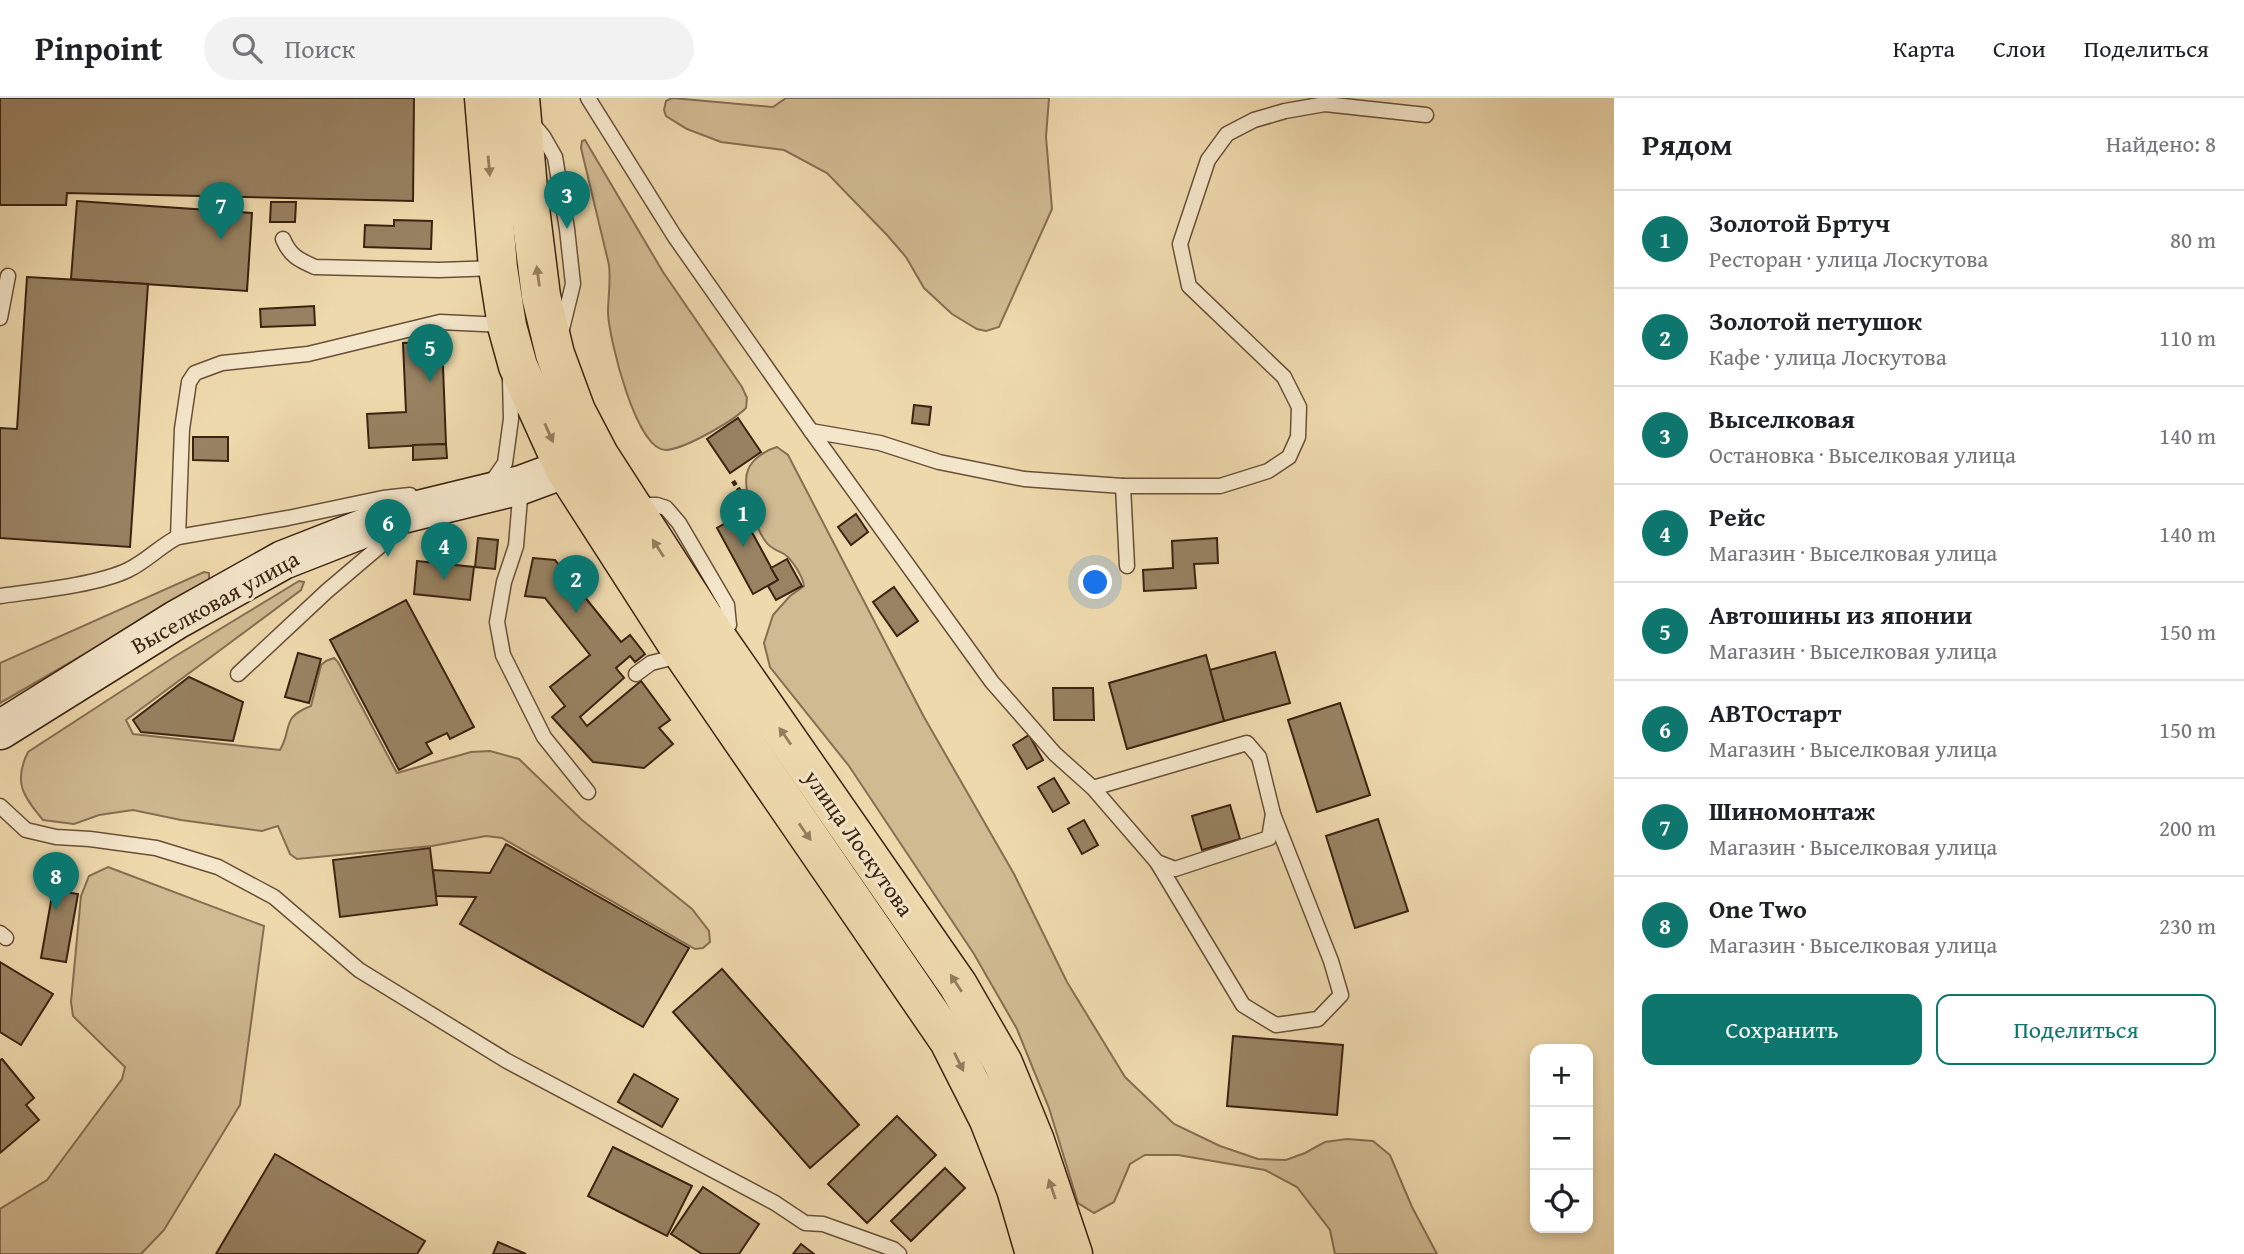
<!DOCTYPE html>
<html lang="ru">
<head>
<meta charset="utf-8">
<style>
  :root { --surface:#fff; --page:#f2f2f2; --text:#202124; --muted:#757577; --line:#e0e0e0; --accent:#0f766e }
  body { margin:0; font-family:"Gentium Book Plus",serif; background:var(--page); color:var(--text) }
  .controls { position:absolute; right:21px; bottom:21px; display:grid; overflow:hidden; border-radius:14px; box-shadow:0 4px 10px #0003 }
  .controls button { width:63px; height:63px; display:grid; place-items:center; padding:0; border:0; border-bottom:2px solid var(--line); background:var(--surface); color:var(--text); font:35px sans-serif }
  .you { position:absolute; left:1096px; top:485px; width:24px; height:24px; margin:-18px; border:5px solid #fff; border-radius:50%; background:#1a73e8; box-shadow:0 0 0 10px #1a73e833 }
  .badge { display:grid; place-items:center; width:46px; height:46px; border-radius:50%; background:var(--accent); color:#fff; font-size:23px; font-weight:700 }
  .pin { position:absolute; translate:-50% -58px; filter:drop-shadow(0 2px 4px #0008) }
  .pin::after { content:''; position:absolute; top:37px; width:24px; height:21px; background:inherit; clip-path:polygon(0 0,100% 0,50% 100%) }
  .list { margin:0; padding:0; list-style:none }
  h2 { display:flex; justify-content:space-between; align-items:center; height:91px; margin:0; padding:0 28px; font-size:30px }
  h2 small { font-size:23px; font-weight:400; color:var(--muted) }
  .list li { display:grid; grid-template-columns:46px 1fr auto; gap:21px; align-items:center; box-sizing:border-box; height:98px; padding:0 28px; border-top:2px solid var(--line) }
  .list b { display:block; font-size:26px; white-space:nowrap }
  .list p { margin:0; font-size:23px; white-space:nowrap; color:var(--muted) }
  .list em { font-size:23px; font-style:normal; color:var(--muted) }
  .actions { display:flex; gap:14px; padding:21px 28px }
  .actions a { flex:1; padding:16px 0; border:2px solid var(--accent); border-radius:14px; text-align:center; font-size:24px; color:var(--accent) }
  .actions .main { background:var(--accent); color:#fff }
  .icon { flex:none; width:38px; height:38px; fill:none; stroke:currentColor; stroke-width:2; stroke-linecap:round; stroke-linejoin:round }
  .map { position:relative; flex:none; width:1614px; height:1156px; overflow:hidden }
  header { display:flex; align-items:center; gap:42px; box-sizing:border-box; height:98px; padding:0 35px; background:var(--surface); border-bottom:2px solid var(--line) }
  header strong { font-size:33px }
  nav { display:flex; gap:38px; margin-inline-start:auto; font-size:24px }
  .search { width:490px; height:63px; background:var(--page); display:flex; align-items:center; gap:18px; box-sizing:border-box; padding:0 24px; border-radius:38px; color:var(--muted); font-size:26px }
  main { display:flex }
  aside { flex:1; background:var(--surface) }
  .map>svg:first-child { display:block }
  .green { fill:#d0ba92; stroke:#866e52; stroke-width:2 }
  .building { fill:#988262; stroke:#3b2311; stroke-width:2 }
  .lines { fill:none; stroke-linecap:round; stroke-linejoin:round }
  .lane-casing { stroke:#685038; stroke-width:17 }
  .secondary-casing { stroke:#3b2311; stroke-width:41 }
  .primary-casing { stroke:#3b2311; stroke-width:41 }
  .path { stroke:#3b2311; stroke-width:4.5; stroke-dasharray:5 3.5; stroke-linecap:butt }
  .lane { stroke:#f4e6ca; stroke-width:14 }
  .secondary { stroke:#f4e6ca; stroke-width:38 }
  .primary { stroke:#eed9ad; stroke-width:38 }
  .oneway { fill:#947e5f }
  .labels { text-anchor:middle; stroke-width:6; stroke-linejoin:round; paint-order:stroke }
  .street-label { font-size:23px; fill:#3b2311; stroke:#f4e6ca }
</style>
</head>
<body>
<header>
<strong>Pinpoint</strong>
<div class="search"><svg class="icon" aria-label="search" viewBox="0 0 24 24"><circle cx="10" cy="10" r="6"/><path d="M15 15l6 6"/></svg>Поиск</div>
<nav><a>Карта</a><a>Слои</a><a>Поделиться</a></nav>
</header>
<main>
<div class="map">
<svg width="1614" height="1156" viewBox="0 0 1614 1156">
  <rect width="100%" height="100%" fill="#eed9ad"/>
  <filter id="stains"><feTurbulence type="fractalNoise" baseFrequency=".00286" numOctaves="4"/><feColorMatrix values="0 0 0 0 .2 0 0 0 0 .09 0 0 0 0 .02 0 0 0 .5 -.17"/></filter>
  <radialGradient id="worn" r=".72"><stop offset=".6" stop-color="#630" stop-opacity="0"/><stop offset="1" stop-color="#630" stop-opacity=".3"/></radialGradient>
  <g class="green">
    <path d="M672 0 773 9 786 0H1049L1046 39 1052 111 999 229 986 233 977 231 952 216 924 190 906 159 887 137 827 75 784 52 721 44 687 31 666 18 664 12 666 3Z"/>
    <path d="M585 42 663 174 742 289 747 300 746 310C733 323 685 351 666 352 636 353 609 240 608 215 608 199 611 183 609 167L581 50 582 43Z"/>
    <path d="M777 349 788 357 924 619 1014 776 1067 884 1125 979 1174 1026 1220 1048 1258 1061 1286 1062 1305 1055 1325 1044 1347 1041 1373 1043 1390 1057 1412 1109 1437 1156H1335L1330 1132 1297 1089 1265 1072 1178 1057H1145L1130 1066 1114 1104 1094 1115 1078 1105 1049 1010 1017 931 974 856 849 668 770 569 764 545 773 517 790 498 804 488C803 479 792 461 784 456 777 452 771 451 766 444 756 431 741 388 748 372 752 361 766 352 777 349Z"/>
    <path d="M204 474 209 475V484L0 605V565Z"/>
    <path d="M299 483 304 484 301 492 126 622 133 636 280 652C293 630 280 620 311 608L321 567 326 563 334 560 338 564 397 675 471 654 490 653 519 661 582 722 692 811 709 833 710 844 703 850 695 851 502 740 486 738 432 748 297 761 290 756 278 728 262 733 181 722 133 712 99 717 74 726 43 722C23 698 13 684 28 654L174 559Z"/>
    <path d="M108 769 264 828 240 1007 164 1132 141 1156H0V1111L47 1082 122 981 125 969 73 918 71 904 81 798 89 778Z"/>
  </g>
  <g class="building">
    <path d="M0 0H414L413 103 67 95 66 107H0Z"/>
    <path d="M77 103 252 115 247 193 71 181Z"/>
    <path d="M271 104H296L295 124H270Z"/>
    <path d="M394 122 432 123 431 151 364 149 365 127 394 128Z"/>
    <path d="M27 179 148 186 130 449 0 440V330L17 331Z"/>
    <path d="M314 208 315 227 261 229 260 211Z"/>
    <path d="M442 243 446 346 369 350 367 316 406 314 403 245Z"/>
    <path d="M914 307 931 309 929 327 912 325Z"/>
    <path d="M738 320 761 354 730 375 707 341Z"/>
    <path d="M193 339H228V363L193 362Z"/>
    <path d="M446 346 447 360 413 362V347Z"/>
    <path d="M742 416 778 482 753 496 717 430Z"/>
    <path d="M856 416 868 434 851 447 838 429Z"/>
    <path d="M478 440 498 442 495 471 475 469Z"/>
    <path d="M1217 440 1218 465 1194 466 1196 490 1144 493 1143 472 1173 470 1172 443Z"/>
    <path d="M533 460 555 462 621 544 630 537 645 556 635 564 630 558 616 570 624 580 580 619 587 628 641 583 670 622 659 630 673 646 644 670 593 664 552 619 565 608 550 589 590 557 545 500 525 498Z"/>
    <path d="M787 461 802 488 776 502 768 488 778 482 771 470Z"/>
    <path d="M417 463 474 469 470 502 414 496Z"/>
    <path d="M894 489 918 523 897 538 873 504Z"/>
    <path d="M406 502 474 629 450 641 447 635 426 645 432 655 399 672 330 542Z"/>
    <path d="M1275 554 1290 605 1224 623 1210 572Z"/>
    <path d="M298 555 321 561 309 605 285 599Z"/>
    <path d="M1206 557 1224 623 1127 651 1109 585Z"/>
    <path d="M189 579 243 604 233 643 141 634 133 622Z"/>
    <path d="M1053 590H1093L1094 622H1054Z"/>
    <path d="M1340 605 1370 697 1317 714 1288 622Z"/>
    <path d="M1029 637 1043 662 1027 671 1013 647Z"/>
    <path d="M1054 680 1069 705 1053 714 1038 689Z"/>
    <path d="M1230 707 1240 741 1202 752 1192 718Z"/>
    <path d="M1378 721 1408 813 1355 830 1326 738Z"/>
    <path d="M1084 722 1098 747 1082 756 1068 731Z"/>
    <path d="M506 746 689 850 643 929 460 826 476 799 436 798 433 772 490 775Z"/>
    <path d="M430 750 437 807 340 819 333 762Z"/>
    <path d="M53 792 78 796 66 864 41 860Z"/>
    <path d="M0 864 53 896 21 947 0 934Z"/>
    <path d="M722 871 859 1027 810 1070 673 914Z"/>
    <path d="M1233 938 1343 947 1337 1017 1227 1008Z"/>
    <path d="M2 961 34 1000 26 1007 39 1022 0 1055V962Z"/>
    <path d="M634 976 678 1001 662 1029 618 1004Z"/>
    <path d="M897 1018 936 1057 867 1125 828 1086Z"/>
    <path d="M613 1049 692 1088 667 1138 588 1098Z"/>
    <path d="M275 1056 425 1143 417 1156H216Z"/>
    <path d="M945 1070 965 1090 911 1143 891 1123Z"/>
    <path d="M703 1089 759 1126 739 1156H702L671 1136Z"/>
    <path d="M498 1144 526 1156H493Z"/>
    <path d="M801 1146 814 1156H793Z"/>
  </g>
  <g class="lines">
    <g class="lane-casing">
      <g id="lane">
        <path d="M588 0 675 139 811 333 992 584 1055 656 1093 690 1157 764 1175 771 1269 740 1273 716 1259 659 1247 645 1093 690"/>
        <path d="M531 24 543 38 555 59 567 131 573 186 561 235"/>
        <path d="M283 141C290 158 299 162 315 169L439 172 497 170"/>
        <path d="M0 220 8 178"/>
        <path d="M811 333 880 345 939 364 1024 381 1123 388H1220L1268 373 1289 359 1298 339 1299 309 1284 279 1189 188 1180 146 1208 62 1227 36 1254 22 1285 13 1325 6 1426 17"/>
        <path d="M489 388 505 365 511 321 510 281"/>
        <path d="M521 388 516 448 504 484 497 524 503 557 544 639 588 694"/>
        <path d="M1123 388 1127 468"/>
        <path d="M637 407H657L666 410 679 425 727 507 729 527 719 534"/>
        <path d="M178 439 182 331 189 284 195 275 222 265 308 256 440 224 504 227"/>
        <path d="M0 498C36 493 97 487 128 472 147 463 160 448 178 439L288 420 383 400 410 397"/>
        <path d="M238 576 327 493 400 431"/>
        <path d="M636 576 651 565 683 557"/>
        <path d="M0 708 26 732 56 739 90 741 156 750 218 769 274 799 359 872 507 963 775 1105 805 1125 823 1126 893 1151 899 1156"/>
        <path d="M1157 764 1243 907 1276 927 1318 921 1341 897 1331 863 1273 716"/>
        <path d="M0 835 6 840"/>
      </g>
    </g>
    <g class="secondary-casing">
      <path id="secondary" d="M0 632 176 522 283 462 398 417 521 387 594 360"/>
    </g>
    <g class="primary-casing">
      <g id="primary">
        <path d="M484 0 498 170 507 228 518 268 565 372 684 557 949 943 989 1022 1016 1091 1035 1156"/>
        <path d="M520 0 529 102 541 198 555 256 576 313 599 357 715 537 958 887 1003 965 1035 1043 1073 1156"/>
      </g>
    </g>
    <path class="path" d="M733 383 745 401 734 409"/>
    <use href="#lane" class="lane"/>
    <use href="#secondary" class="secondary"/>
    <use href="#primary" class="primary"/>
  </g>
  <defs><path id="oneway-solid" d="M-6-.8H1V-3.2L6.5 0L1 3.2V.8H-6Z" transform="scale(1.75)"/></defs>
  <g class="oneway">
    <use href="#oneway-solid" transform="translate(489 68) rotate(85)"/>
    <use href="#oneway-solid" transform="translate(538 178) rotate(-98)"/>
    <use href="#oneway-solid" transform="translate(549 335) rotate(66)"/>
    <use href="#oneway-solid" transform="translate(658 450) rotate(-123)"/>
    <use href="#oneway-solid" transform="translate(785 638) rotate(-125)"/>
    <use href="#oneway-solid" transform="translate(805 734) rotate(55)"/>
    <use href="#oneway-solid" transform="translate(956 885) rotate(-123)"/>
    <use href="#oneway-solid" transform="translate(959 964) rotate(64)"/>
    <use href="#oneway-solid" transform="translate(1052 1091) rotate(-109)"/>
  </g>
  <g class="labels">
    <g class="street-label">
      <text transform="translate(215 504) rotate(-29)" y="8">Выселковая улица</text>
      <text transform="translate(859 745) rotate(55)" y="8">улица Лоскутова</text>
    </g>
  </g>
  <rect width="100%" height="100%" filter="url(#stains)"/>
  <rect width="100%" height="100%" fill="url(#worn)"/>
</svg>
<div class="controls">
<button>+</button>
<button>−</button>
<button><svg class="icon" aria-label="locate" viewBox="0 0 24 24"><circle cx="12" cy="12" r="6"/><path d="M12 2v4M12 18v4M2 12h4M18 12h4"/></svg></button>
</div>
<div class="you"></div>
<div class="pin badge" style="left:743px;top:449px">1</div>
<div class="pin badge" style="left:576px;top:515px">2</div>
<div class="pin badge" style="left:567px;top:131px">3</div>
<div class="pin badge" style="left:444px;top:482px">4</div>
<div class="pin badge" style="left:430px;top:284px">5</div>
<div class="pin badge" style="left:388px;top:459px">6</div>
<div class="pin badge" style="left:221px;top:142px">7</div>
<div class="pin badge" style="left:56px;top:812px">8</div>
</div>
<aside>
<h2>Рядом<small>Найдено: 8</small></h2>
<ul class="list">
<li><span class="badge">1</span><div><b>Золотой Бртуч</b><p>Ресторан · улица Лоскутова</p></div><em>80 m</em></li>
<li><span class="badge">2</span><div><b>Золотой петушок</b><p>Кафе · улица Лоскутова</p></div><em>110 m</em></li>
<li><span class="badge">3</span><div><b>Выселковая</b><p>Остановка · Выселковая улица</p></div><em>140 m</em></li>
<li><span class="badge">4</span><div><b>Рейс</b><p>Магазин · Выселковая улица</p></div><em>140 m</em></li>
<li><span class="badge">5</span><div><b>Автошины из японии</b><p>Магазин · Выселковая улица</p></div><em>150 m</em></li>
<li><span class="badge">6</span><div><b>АВТОстарт</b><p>Магазин · Выселковая улица</p></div><em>150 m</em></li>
<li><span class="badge">7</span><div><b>Шиномонтаж</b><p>Магазин · Выселковая улица</p></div><em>200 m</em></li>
<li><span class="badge">8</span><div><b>One Two</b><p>Магазин · Выселковая улица</p></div><em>230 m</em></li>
</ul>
<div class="actions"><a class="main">Сохранить</a><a>Поделиться</a></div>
</aside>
</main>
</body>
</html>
